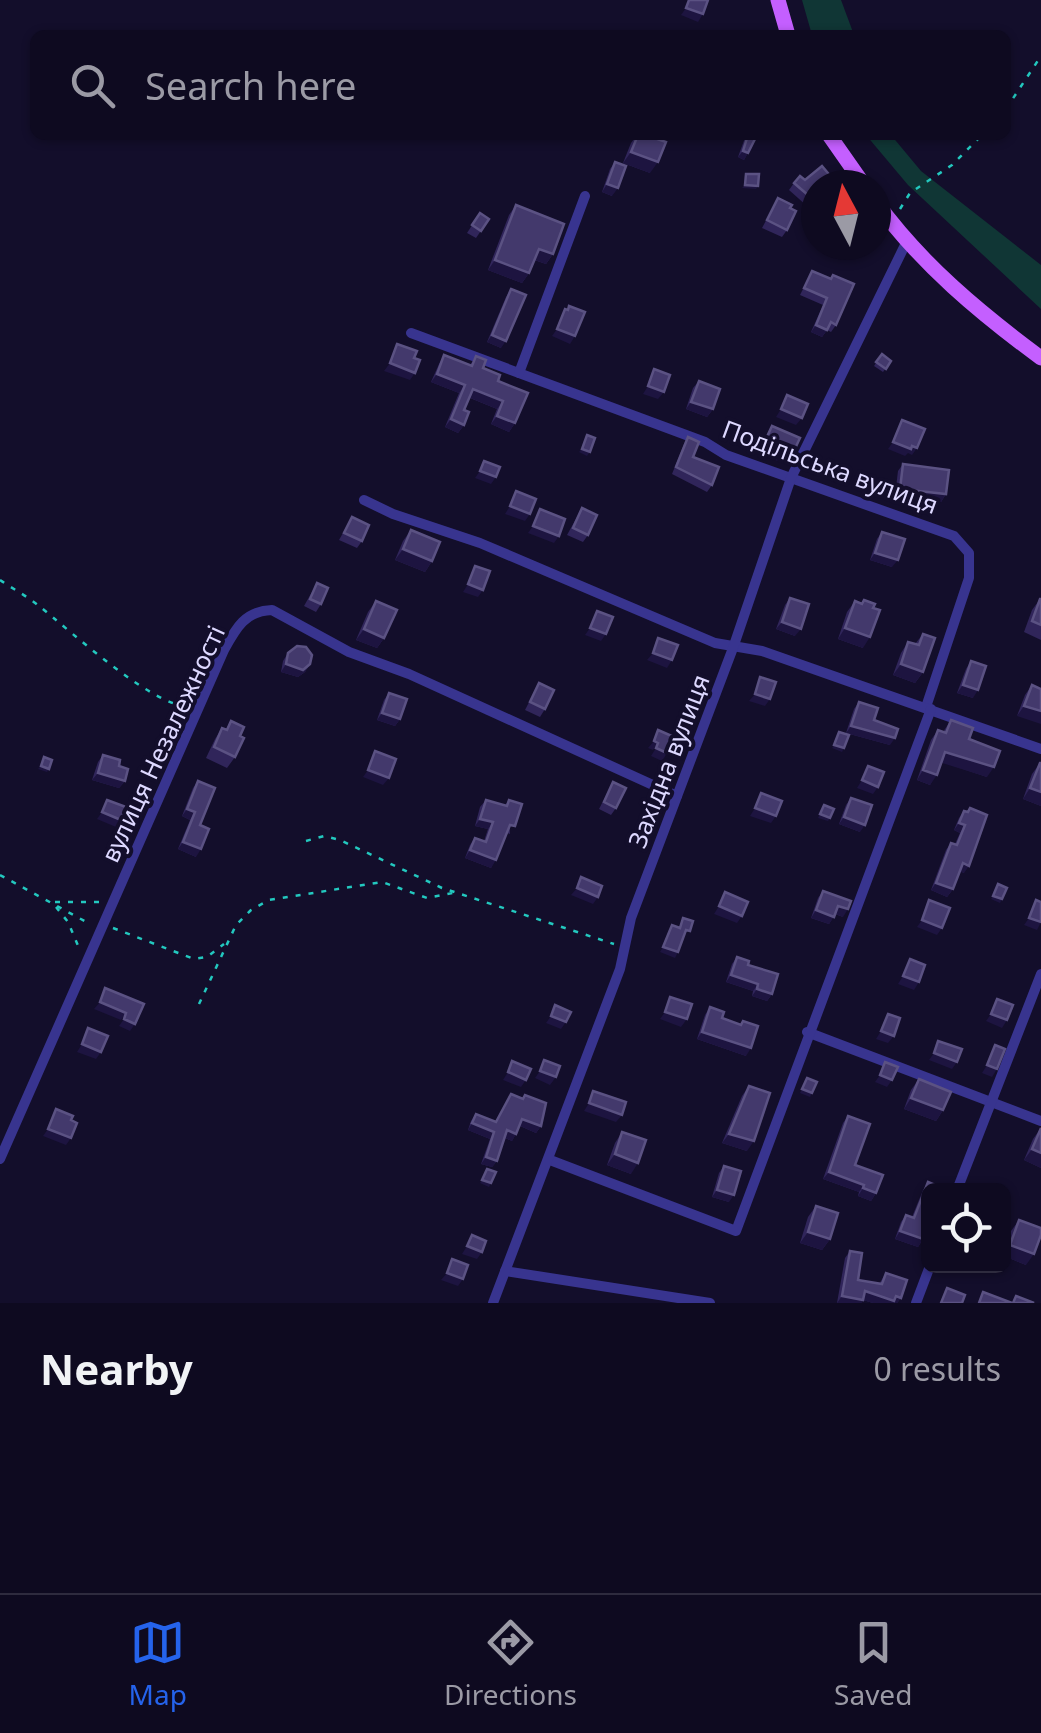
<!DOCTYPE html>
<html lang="en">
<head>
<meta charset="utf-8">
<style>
  :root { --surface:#0e0a20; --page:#171329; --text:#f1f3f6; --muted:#9b9aa5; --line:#2e2b3e; --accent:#2563eb }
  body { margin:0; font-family:"Noto Sans",sans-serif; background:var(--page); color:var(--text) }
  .controls { position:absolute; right:30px; bottom:30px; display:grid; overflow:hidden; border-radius:15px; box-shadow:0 2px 8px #0004 }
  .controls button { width:90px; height:90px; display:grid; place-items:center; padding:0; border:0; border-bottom:2px solid var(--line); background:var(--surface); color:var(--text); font:50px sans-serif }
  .compass { position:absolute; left:801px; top:170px; width:90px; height:90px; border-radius:50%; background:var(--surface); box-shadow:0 2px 8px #0004; rotate:353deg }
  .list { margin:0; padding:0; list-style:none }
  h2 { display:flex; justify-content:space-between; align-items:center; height:130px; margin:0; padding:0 40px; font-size:42px }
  h2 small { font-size:32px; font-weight:400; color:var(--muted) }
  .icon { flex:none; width:55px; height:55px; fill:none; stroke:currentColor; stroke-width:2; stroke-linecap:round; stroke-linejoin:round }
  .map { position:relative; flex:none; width:1041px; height:1303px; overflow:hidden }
  .search { position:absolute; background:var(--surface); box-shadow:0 2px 8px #0004; left:30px; right:30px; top:30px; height:110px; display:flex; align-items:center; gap:25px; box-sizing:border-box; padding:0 35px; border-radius:15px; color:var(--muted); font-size:38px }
  .sheet { height:290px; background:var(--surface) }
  nav { display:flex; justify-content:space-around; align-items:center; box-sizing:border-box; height:140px; border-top:2px solid var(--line); background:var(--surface); font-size:28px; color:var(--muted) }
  nav a { display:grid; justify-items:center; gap:5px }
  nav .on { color:var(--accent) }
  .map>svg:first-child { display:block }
  .green { fill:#103635 }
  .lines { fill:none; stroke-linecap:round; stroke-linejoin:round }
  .path { stroke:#23c8bf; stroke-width:2.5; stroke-dasharray:5 8; stroke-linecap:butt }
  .minor { stroke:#38348f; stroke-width:10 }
  .primary { stroke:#c45fff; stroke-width:15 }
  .wall { fill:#30255a }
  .shaded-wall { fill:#1d1440 }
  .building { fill:#43396c; stroke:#5b5283; stroke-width:2.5 }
  .labels { text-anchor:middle; stroke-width:8; stroke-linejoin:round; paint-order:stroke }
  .street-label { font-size:25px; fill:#ddd8ff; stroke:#130e2b }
</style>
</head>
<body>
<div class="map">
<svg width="1041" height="1303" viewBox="0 0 1041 1303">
  <rect width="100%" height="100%" fill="#130e2b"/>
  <g class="green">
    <path d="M802 0H841L854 35H812Z"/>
    <path d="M866 135H891L921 171 1041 265V309L908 185Z"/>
  </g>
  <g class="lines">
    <g class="path">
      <path d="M1006 109 1041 56"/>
      <path d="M900 209 910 193 952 165 982 135"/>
      <path d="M0 580C13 589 27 596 39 606 72 632 148 703 188 707"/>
      <path d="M306 841 324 836 340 840 442 888 614 944"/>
      <path d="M0 875 90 924"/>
      <path d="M55 902H102"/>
      <path d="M56 907 68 922 79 948"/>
      <path d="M113 928 194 959 207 957 224 944"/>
      <path d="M199 1004 236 925 251 910 269 900 382 882 427 898 453 893"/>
    </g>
    <g class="minor">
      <path d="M411 333 705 442 726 455 954 536 969 553V578L926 707"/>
      <path d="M519 373 585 196"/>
      <path d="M364 500 393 514 480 543 715 643 762 651 1041 749"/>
      <path d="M807 1032 1041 1121"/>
      <path d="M0 1159 224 650C236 628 245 611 272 610L349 652 409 674 677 796"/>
      <path d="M550 1160 736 1231 931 709"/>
      <path d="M957 1190 1041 974"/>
      <path d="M505 1271 710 1303"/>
      <path d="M493 1303 620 969 631 918 733 648 791 478 906 243"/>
      <path d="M916 1303 930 1266"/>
    </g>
    <g class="primary">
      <path d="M778 0 788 35"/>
      <path d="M829 135 864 185"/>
      <path d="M876 202C921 264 980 313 1041 358"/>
    </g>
  </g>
  <g class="wall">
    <path d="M637 135H646L650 173 623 163 631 143Z"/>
    <path d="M746 135H768L765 140 756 137 744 160 738 157Z"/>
    <path d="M615 162 612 196 602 192 610 169Z"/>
    <path d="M805 180 816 185V214L789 190 794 183Z"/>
    <path d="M778 198 790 208 787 230 782 237 762 228Z"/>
    <path d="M516 205 553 254 546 264 534 260 529 273 522 283 488 270 509 215Z"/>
    <path d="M480 213 489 219 476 238 467 233Z"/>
    <path d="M812 271 830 279 833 275 836 325 831 332 827 330 822 337 811 332 823 305 800 295Z"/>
    <path d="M511 289 501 348 487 342 506 297Z"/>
    <path d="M882 354 891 361 883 372 874 366Z"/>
    <path d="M444 355 470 365 476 356 483 368 498 381 515 423 509 432 491 424 497 409 470 398 464 410V425L458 433 445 427 459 393 431 382 439 364Z"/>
    <path d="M699 381 713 409 707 417 686 409 693 388Z"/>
    <path d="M688 437 693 457 712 485 707 492 672 474 684 444Z"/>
    <path d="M903 464 946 494 941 502 895 496 898 471Z"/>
    <path d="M582 508 588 535 583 542 567 535Z"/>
    <path d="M352 517 362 541 357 548 339 540Z"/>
    <path d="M411 530 432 561 425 572 395 560 403 541Z"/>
    <path d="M882 532 892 567 870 560 877 539Z"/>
    <path d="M317 583 321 604 316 612 304 606Z"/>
    <path d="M790 598 795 636 776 629 785 605Z"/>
    <path d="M1040 599H1041V640L1024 632 1032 610Z"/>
    <path d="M864 600 863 648 838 639 847 612 855 601 861 603Z"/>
    <path d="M376 601 384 638 377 648 356 640 368 612Z"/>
    <path d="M923 634V672L915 683 893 675 901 653 908 642 915 644Z"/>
    <path d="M288 653 310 664 305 672 298 677 281 672 283 661Z"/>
    <path d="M971 661 973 698 957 693 966 669Z"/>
    <path d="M539 683 545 709 540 717 525 710Z"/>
    <path d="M1032 685 1041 689 1017 716 1025 695Z"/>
    <path d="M389 693 400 719 395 726 377 720 384 700Z"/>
    <path d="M859 702 874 720 890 745 846 733 854 709Z"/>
    <path d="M951 720 969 739 987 777 942 762 930 785 917 780 931 740 938 730 943 732Z"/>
    <path d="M231 721 235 757 227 768 206 758 215 739 222 728 226 729Z"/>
    <path d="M103 755 119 766 125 781 119 788 92 780 98 762Z"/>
    <path d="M1040 763 1041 806 1023 799 1032 774Z"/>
    <path d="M198 781 196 857 178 849 190 820 182 816 193 788Z"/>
    <path d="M613 782 616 808 611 815 599 809Z"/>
    <path d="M851 798 860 832 839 824 846 805Z"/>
    <path d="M486 800 505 805 509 800 510 834 507 833 491 868 465 858 470 845 475 838 484 841 488 829 475 826 480 807Z"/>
    <path d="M970 808 964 873 960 871 953 889 947 897 931 890 946 850 951 843 955 844 960 833 954 830 959 818 964 811 967 812Z"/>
    <path d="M823 891 843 917 835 914 829 924 811 918 818 898Z"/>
    <path d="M737 957 748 965 772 994 767 1001 752 996 753 991 726 982 732 964Z"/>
    <path d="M710 1007 722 1018 740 1024 743 1021 746 1056 697 1039 705 1015Z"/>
    <path d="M919 1079 943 1110 936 1121 904 1109 911 1090Z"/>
    <path d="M749 1086 747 1151 722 1143 742 1096Z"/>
    <path d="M511 1094 522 1098 525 1095 541 1126 536 1133 520 1126 512 1141 505 1138 497 1161 492 1167 481 1164 490 1139 468 1130 471 1121 476 1114 495 1122Z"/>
    <path d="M848 1116 855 1165 876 1193 871 1201 858 1196 859 1192 823 1179 843 1123Z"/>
    <path d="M1041 1128V1168L1024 1160 1033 1139Z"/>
    <path d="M622 1132 631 1174 607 1165 615 1143Z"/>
    <path d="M724 1166 729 1202 712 1197 719 1173Z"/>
    <path d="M928 1182 923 1239 918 1247 895 1239 901 1222 906 1215 912 1217 923 1190Z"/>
    <path d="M816 1206 830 1239 822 1250 800 1243 808 1217Z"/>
    <path d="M1019 1220 1026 1265 1004 1256V1251L1011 1231Z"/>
    <path d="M850 1251 858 1280 879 1284 886 1273 901 1298 897 1303H873L863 1300 861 1303H837L845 1258Z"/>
  </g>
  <g class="shaded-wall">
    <path d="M686 8 703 14 698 22 681 15Z"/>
    <path d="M756 135H768L765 140 754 137Z"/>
    <path d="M743 151 748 153 744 160 738 157Z"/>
    <path d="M631 152 658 162 650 173 623 163Z"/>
    <path d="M607 184 618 188 612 196 602 192Z"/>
    <path d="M745 185 758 186 756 189 742 188Z"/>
    <path d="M539 249 553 254 546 264 532 259Z"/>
    <path d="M495 260 529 273 522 283 488 270Z"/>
    <path d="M816 325 827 330 822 337 811 332Z"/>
    <path d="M557 329 575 336 570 344 552 336Z"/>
    <path d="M492 335 506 341 501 348 487 342Z"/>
    <path d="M390 363 415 373 410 380 384 371Z"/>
    <path d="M437 374 465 385 459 393 431 382Z"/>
    <path d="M648 386 664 392 658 399 643 394Z"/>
    <path d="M473 389 503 401 497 409 468 397Z"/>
    <path d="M691 402 713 409 707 417 686 409Z"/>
    <path d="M781 409 802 418 796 425 776 417Z"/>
    <path d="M497 416 515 423 509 432 491 424Z"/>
    <path d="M451 419 464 425 458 433 445 427Z"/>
    <path d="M765 441 777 446 772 453 760 448Z"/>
    <path d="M893 442 912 446 917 448 912 455 908 453 905 456 888 449Z"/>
    <path d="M582 449 590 452 587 456 579 452Z"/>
    <path d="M775 450 791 457 786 464 770 458Z"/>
    <path d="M480 471 496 477 491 484 475 478Z"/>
    <path d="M900 489 946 494 941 502 895 496Z"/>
    <path d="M510 506 530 514 525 521 505 514Z"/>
    <path d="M533 526 559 536 554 543 528 533Z"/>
    <path d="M403 549 432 561 425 572 395 560Z"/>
    <path d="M875 553 898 560 892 567 870 560Z"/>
    <path d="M468 584 483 590 478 597 463 592Z"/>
    <path d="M782 622 801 629 795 636 776 629Z"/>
    <path d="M590 628 606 634 601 641 585 635Z"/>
    <path d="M845 628 870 637 863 648 838 639Z"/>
    <path d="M364 629 384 638 377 648 356 640Z"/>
    <path d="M653 653 672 660 667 668 647 660Z"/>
    <path d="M286 664H310L305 672 298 677 281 672Z"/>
    <path d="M901 664 923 672 915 683 893 675Z"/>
    <path d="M963 685 978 690 973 698 957 693Z"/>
    <path d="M755 694 770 699 765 706 749 701Z"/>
    <path d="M1024 706 1041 711V724L1017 716Z"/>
    <path d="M382 713 400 719 395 726 377 720Z"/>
    <path d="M851 726 895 738 890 745 846 733Z"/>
    <path d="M654 741 658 743 653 750 648 748Z"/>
    <path d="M834 745 844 748 842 752 832 748Z"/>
    <path d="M656 748 667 753 662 761 651 756Z"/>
    <path d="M945 752 994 767 987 777 939 762Z"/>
    <path d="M41 766 49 769 47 772 38 769Z"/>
    <path d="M368 770 389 778 383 785 363 777Z"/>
    <path d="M923 770 937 775 930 785 917 780Z"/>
    <path d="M98 773 125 781 119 788 92 780Z"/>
    <path d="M862 780 878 787 873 794 857 788Z"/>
    <path d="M1030 788 1041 792V806L1023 799Z"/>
    <path d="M755 808 776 816 771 823 750 816Z"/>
    <path d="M187 809 195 812 190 820 182 816Z"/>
    <path d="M102 812 121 820 116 827 97 819Z"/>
    <path d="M820 814 830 818 828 821 818 818Z"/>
    <path d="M844 817 865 825 860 832 839 824Z"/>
    <path d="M480 819 493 822 488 829 475 826Z"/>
    <path d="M959 823 965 825 960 833 954 830Z"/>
    <path d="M183 842 201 849 196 857 178 849Z"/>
    <path d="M470 850 496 860 491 868 465 858Z"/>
    <path d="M963 863 969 866 964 873 958 871Z"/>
    <path d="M936 883 953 889 947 897 931 890Z"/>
    <path d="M577 888 598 897 593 904 571 895Z"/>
    <path d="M993 896 1002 899 1000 903 991 899Z"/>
    <path d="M719 906 742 916 737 923 714 914Z"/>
    <path d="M838 906 848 909 843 917 833 913Z"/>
    <path d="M816 910 834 917 829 924 811 918Z"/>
    <path d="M1029 918 1041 922 1037 930 1024 925Z"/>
    <path d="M922 920 942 928 937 935 917 927Z"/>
    <path d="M663 947 678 952 675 958 660 952Z"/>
    <path d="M731 975 758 984 753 991 726 982Z"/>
    <path d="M903 976 919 982 914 990 898 984Z"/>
    <path d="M757 989 772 994 767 1001 752 996Z"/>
    <path d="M100 1002 126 1013 121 1020 94 1009Z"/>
    <path d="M665 1012 687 1019 681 1027 660 1019Z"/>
    <path d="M991 1014 1007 1020 1002 1028 986 1021Z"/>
    <path d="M551 1016 566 1022 561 1029 546 1023Z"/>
    <path d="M124 1019 135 1024 130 1031 119 1026Z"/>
    <path d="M881 1031 894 1036 888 1043 876 1039Z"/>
    <path d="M702 1032 751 1048 746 1056 697 1039Z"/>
    <path d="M82 1044 101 1052 96 1059 77 1052Z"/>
    <path d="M934 1053 957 1062 952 1069 929 1060Z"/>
    <path d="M987 1065 997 1069 992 1077 982 1073Z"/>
    <path d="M540 1071 556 1077 550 1085 535 1078Z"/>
    <path d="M508 1072 526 1080 521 1087 503 1080Z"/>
    <path d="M880 1075 892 1080 887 1087 875 1082Z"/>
    <path d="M802 1089 812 1093 810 1097 800 1093Z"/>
    <path d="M911 1098 943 1110 936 1121 904 1109Z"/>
    <path d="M589 1103 622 1115 616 1122 584 1111Z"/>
    <path d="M522 1119 541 1126 536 1133 518 1125Z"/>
    <path d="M472 1123 494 1132 490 1139 468 1130Z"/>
    <path d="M48 1129 71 1138 66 1145 43 1136Z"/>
    <path d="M507 1130 516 1134 512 1141 503 1137Z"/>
    <path d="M729 1134 754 1141 747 1151 722 1143Z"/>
    <path d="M1032 1149 1041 1153V1168L1024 1160Z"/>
    <path d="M615 1154 638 1163 631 1174 607 1165Z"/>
    <path d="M486 1157 497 1161 492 1167 481 1164Z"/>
    <path d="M829 1172 864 1185 859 1192 823 1179Z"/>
    <path d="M482 1180 491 1183 489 1187 480 1183Z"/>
    <path d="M863 1188 876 1193 871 1201 858 1196Z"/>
    <path d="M717 1190 734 1195 729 1202 712 1197Z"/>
    <path d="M900 1231 923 1239 918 1247 895 1239Z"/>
    <path d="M808 1232 830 1239 822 1250 800 1243Z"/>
    <path d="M1010 1245 1034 1254 1026 1265 1004 1256V1253Z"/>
    <path d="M467 1246 482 1252 477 1259 462 1254Z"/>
    <path d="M447 1273 463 1279 458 1286 441 1280Z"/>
    <path d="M865 1291 896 1296 901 1298 897 1303H873L863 1300 861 1303H837L842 1296Z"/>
  </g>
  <g class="building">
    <path d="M689 0H708L703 14 686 8Z"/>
    <path d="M638 135H646L666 142 658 162 631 152Z"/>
    <path d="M748 135H757L748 153 743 151Z"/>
    <path d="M615 162 626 166 618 188 607 184Z"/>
    <path d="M822 166 838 185H816V202L794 183 800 176 805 180Z"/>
    <path d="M746 174H759L758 186 745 185Z"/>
    <path d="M778 198 792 205 790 208 796 211 787 230 767 220Z"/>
    <path d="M516 205 564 224 553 254 539 249 529 273 495 260Z"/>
    <path d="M480 213 489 219 481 231 472 225Z"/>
    <path d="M812 271 831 279 833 275 854 284 836 325 831 322 827 330 816 325 827 298 804 288Z"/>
    <path d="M511 289 526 295 506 341 492 335Z"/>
    <path d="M569 306 585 312 575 336 557 329 565 309 568 310Z"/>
    <path d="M397 344 417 351 414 358 420 360 415 373 390 363Z"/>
    <path d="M882 354 891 361 886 369 876 362Z"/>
    <path d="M444 355 472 366 476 356 486 360 483 368 500 375 498 381 528 393 515 423 497 416 503 401 473 389 464 410 469 412 464 425 451 419 465 385 437 374Z"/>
    <path d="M654 369 670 375 664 392 648 386Z"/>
    <path d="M699 381 720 389 713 409 691 402Z"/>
    <path d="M787 395 808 404 802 418 781 409Z"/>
    <path d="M902 420 925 429 917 448 912 446 911 449 893 442Z"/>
    <path d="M772 426 800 438 791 457 775 450 777 446 765 441Z"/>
    <path d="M587 435 595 438 590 452 582 449Z"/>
    <path d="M688 437 699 442 693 457 719 467 712 485 676 467Z"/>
    <path d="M484 461 500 467 496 477 480 471Z"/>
    <path d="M903 464 949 470 946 494 900 489Z"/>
    <path d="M516 491 536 499 530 514 510 506Z"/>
    <path d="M582 508 597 515 588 535 573 528Z"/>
    <path d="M540 509 565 519 559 536 533 526Z"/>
    <path d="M352 517 369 525 362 541 344 533Z"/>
    <path d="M411 530 440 542 432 561 403 549Z"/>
    <path d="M882 532 905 539 898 560 875 553Z"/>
    <path d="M475 566 490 571 483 590 468 584Z"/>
    <path d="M317 583 328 588 321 604 310 599Z"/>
    <path d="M790 598 809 604 801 629 782 622Z"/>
    <path d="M1040 599H1041V625L1032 621Z"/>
    <path d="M864 600 875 604 873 608 880 610 870 637 845 628 855 601 862 604Z"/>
    <path d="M376 601 397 610 384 638 364 629Z"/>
    <path d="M597 611 613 617 606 634 590 628Z"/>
    <path d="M923 634 935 638 923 672 901 664 908 642 919 645Z"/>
    <path d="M658 638 678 645 672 660 653 653Z"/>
    <path d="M297 646 306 647 312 655 310 664 303 670 286 664 288 653Z"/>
    <path d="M971 661 986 666 978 690 963 685Z"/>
    <path d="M760 677 776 682 770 699 755 694Z"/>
    <path d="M539 683 554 690 545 709 530 702Z"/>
    <path d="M1032 685 1041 689V711L1024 706Z"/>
    <path d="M389 693 407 699 400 719 382 713Z"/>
    <path d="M859 702 878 708 874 720 898 729 895 738 851 726Z"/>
    <path d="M951 720 973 728 969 739 1000 751 994 767 945 752 937 775 923 770 938 730 946 733Z"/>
    <path d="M231 721 244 727 240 736 244 738 235 757 214 747 222 728 227 730Z"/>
    <path d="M658 730 674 737 667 753 656 748 658 743 654 741Z"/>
    <path d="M839 732 849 735 844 748 834 745Z"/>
    <path d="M375 751 396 759 389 778 368 770Z"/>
    <path d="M103 755 120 760 119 766 128 769 125 781 98 773Z"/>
    <path d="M44 757 52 760 49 769 41 766Z"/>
    <path d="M1040 763H1041V792L1030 788Z"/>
    <path d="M868 766 884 772 878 787 862 780Z"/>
    <path d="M198 781 215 788 200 825 209 829 201 849 183 842 195 812 187 809Z"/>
    <path d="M613 782 626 788 616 808 604 802Z"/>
    <path d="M761 793 782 801 776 816 755 808Z"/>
    <path d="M851 798 872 805 865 825 844 817Z"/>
    <path d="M107 800 126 807 121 820 102 812Z"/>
    <path d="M486 800 507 806 509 800 522 804 515 826 510 825 496 860 470 850 475 838 486 842 493 822 480 819Z"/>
    <path d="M824 805 834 809 830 818 820 814Z"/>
    <path d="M970 808 987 815 969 866 963 863 953 889 936 883 951 843 957 845 965 825 959 823 964 811 968 812Z"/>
    <path d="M581 877 602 886 598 897 577 888Z"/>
    <path d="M998 884 1007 888 1002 899 993 896Z"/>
    <path d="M823 891 851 901 848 909 838 906 834 917 816 910Z"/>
    <path d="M725 892 748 902 742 916 719 906Z"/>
    <path d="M929 900 950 908 942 928 922 920Z"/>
    <path d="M1036 900 1041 902V922L1029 918Z"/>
    <path d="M683 918 693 921 690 931 686 930 678 952 663 947 672 925 680 928Z"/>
    <path d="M737 957 749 961 748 965 778 974 772 994 757 989 758 984 731 975Z"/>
    <path d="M910 959 925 965 919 982 903 976Z"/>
    <path d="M105 988 144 1004 135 1024 124 1019 126 1013 100 1002Z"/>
    <path d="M670 997 692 1004 687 1019 665 1012Z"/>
    <path d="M997 999 1013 1005 1007 1020 991 1014Z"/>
    <path d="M555 1005 571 1012 566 1022 551 1016Z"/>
    <path d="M710 1007 724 1012 722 1018 741 1025 743 1021 758 1026 751 1048 702 1032Z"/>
    <path d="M888 1014 900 1018 894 1036 881 1031Z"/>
    <path d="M88 1028 108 1036 101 1052 82 1044Z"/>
    <path d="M938 1041 962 1049 957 1062 934 1053Z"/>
    <path d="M995 1045 1005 1049 997 1069 987 1065Z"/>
    <path d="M544 1060 560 1066 556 1077 540 1071Z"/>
    <path d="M512 1061 531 1069 526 1080 508 1072Z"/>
    <path d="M885 1062 898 1067 892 1080 880 1075Z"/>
    <path d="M807 1078 817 1082 812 1093 802 1089Z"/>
    <path d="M919 1079 951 1092 943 1110 911 1098Z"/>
    <path d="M749 1086 770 1093 754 1141 729 1134Z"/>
    <path d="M593 1091 626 1102 622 1115 589 1103Z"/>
    <path d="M511 1094 523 1099 525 1095 546 1103 541 1126 522 1119 516 1134 507 1130 497 1161 486 1157 494 1132 472 1123 476 1114 496 1122Z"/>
    <path d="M56 1109 73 1116 71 1120 77 1123 71 1138 48 1129Z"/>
    <path d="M848 1116 870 1124 855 1165 883 1175 876 1193 863 1188 864 1185 829 1172Z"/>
    <path d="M1041 1128V1153L1032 1149Z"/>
    <path d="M622 1132 646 1140 638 1163 615 1154Z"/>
    <path d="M724 1166 741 1171 734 1195 717 1190Z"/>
    <path d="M487 1169 496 1172 491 1183 482 1180Z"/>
    <path d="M928 1182 945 1189 944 1190H928V1227L923 1239 900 1231 906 1215 914 1218Z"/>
    <path d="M816 1206 838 1213 830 1239 808 1232Z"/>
    <path d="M1019 1220 1041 1228V1235L1034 1254 1010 1245Z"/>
    <path d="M472 1235 486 1241 482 1252 467 1246Z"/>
    <path d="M850 1251 862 1253 858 1280 882 1284 886 1273 907 1280 901 1298 896 1296 894 1301 865 1291 863 1300 842 1296Z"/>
    <path d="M452 1259 468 1265 463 1279 447 1273Z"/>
    <path d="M947 1288 965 1295 962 1303H941Z"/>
    <path d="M983 1292 1012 1303H979Z"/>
    <path d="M1016 1296 1034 1303H1013Z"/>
  </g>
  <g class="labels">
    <g class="street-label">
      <text transform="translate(830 467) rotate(20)" y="9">Подільська вулиця</text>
      <text transform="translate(163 744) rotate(-65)" y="9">вулиця Незалежності</text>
      <text transform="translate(669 761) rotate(-69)" y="9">Західна вулиця</text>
    </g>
  </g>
</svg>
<div class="controls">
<button><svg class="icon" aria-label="locate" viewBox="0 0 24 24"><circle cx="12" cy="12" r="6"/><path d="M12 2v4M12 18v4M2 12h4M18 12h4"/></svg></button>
</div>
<svg class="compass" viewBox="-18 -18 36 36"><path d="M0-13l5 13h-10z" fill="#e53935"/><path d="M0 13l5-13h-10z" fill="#9b9aa5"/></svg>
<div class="search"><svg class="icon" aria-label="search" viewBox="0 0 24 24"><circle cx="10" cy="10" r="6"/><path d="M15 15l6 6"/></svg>Search here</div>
</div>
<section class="sheet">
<h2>Nearby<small>0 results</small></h2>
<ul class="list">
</ul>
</section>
<nav>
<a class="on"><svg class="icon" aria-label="map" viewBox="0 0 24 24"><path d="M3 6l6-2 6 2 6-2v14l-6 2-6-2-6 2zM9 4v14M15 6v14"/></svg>Map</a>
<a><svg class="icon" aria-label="directions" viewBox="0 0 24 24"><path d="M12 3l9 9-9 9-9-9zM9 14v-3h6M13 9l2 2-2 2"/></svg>Directions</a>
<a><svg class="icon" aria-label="saved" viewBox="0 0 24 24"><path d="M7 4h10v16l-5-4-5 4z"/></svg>Saved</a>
</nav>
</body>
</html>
